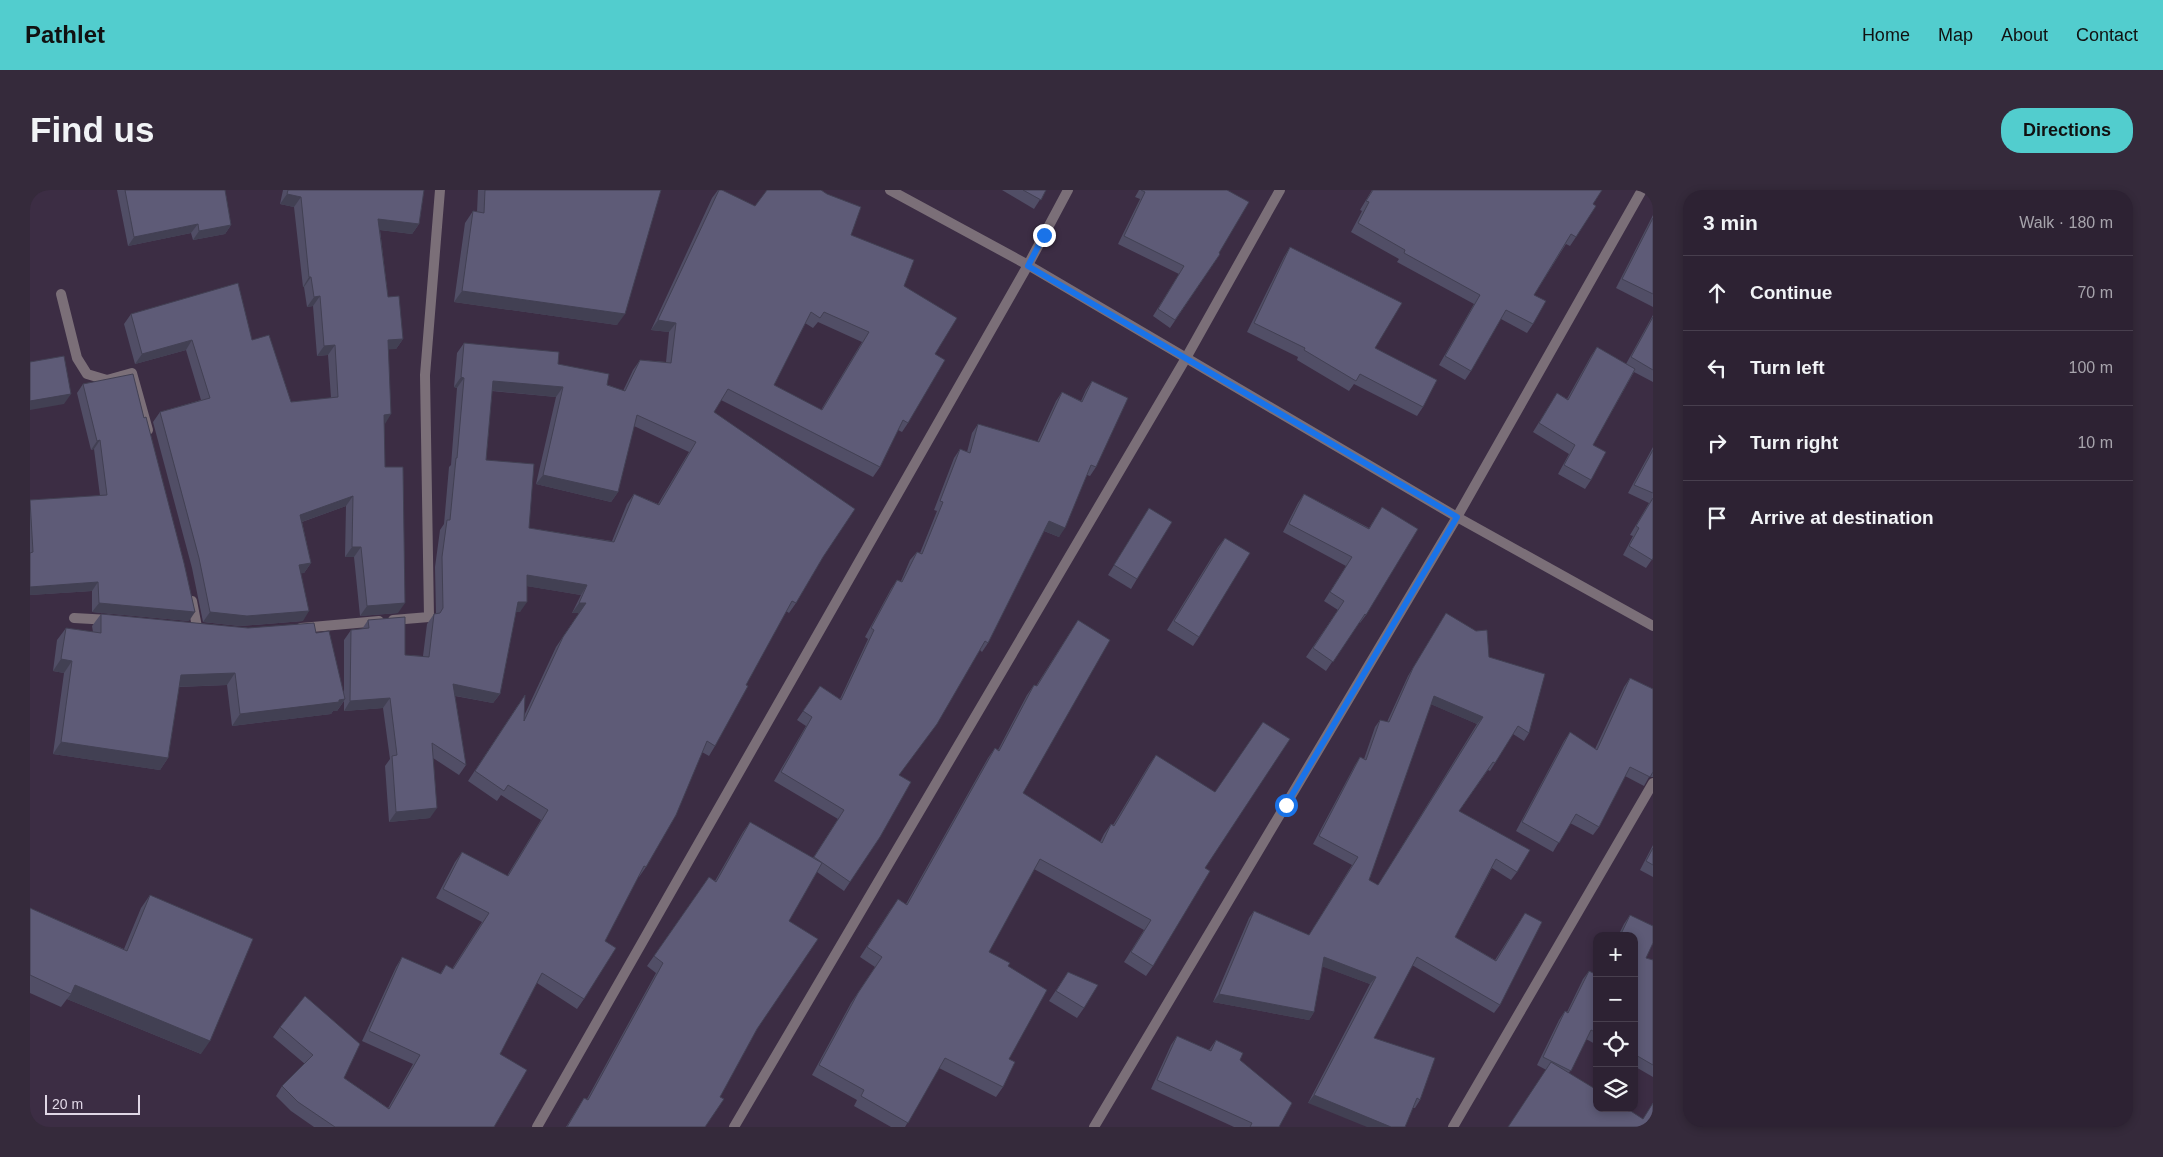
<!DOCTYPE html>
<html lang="en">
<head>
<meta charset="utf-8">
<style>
  :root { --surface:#2d2233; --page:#352a3b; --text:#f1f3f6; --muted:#a7a4ac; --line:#483f4e; --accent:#52cdce }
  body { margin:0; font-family:Helvetica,sans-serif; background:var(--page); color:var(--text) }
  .controls { position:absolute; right:15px; bottom:15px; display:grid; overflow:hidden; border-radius:10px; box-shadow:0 2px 8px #0003 }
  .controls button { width:45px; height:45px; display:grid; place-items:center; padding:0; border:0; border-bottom:1px solid var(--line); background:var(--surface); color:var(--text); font:25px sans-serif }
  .scale { position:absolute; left:15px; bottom:12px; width:95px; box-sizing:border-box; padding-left:5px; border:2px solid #e0d7e6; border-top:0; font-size:14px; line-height:18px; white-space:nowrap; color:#e0d7e6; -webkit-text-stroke:4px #3c2d44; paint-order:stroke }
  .stop { position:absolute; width:15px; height:15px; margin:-11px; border:4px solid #1a73e8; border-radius:50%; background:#fff }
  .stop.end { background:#1a73e8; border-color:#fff; box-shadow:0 1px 5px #0008 }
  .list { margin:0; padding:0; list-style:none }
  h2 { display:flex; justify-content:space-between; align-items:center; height:65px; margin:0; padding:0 20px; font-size:21px }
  h2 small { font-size:16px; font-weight:400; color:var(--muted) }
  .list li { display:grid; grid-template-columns:32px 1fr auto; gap:15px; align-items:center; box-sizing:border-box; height:75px; padding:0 20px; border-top:1px solid var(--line) }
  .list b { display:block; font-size:19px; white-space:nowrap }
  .list em { font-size:16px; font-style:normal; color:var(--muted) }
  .icon { flex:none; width:28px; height:28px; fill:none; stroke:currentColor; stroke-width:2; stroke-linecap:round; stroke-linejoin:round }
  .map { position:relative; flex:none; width:1623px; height:937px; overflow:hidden; border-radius:20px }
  header { display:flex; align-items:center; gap:30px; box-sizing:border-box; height:70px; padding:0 25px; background:var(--accent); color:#111 }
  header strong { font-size:24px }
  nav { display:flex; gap:28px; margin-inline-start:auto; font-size:18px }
  .intro { display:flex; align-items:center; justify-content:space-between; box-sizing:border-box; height:120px; padding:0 30px }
  h1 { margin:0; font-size:35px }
  .button { padding:12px 22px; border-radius:20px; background:var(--accent); color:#111; font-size:18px; font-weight:700 }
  main { display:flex; gap:30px; padding:0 30px }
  aside { flex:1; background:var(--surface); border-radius:20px; box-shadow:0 2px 8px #0003 }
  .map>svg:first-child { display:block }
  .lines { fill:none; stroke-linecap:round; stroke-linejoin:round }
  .street { stroke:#7b6f78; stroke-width:10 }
  .wall { fill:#514e66; fill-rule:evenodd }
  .shaded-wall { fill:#424053 }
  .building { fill:#5e5b77; stroke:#424053; fill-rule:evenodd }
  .route { stroke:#1a73e8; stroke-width:6 }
</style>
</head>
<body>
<header>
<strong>Pathlet</strong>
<nav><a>Home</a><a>Map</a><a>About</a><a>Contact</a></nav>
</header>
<div class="intro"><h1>Find us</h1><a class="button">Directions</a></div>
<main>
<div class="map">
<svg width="1623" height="937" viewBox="0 0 1623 937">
  <rect width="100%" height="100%" fill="#3c2d44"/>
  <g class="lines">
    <g class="street">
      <path d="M860 0 998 75 1427 327 1623 436"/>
      <path d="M31 104 47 168 57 184 77 190 102 183 118 240"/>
      <path d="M162 411 167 437"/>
      <path d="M44 428 80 430"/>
      <path d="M363 430 399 427 395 185 410 0"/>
      <path d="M271 438 349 431"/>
      <path d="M507 937 998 75 1038 0"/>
      <path d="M704 937 1156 168 1250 0"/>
      <path d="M1064 937 1427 327 1612 0"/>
      <path d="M1423 937 1623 593"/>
    </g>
  </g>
  <g class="wall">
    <path d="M87 0H195L201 35 195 44 163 50 161 43 98 56Z"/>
    <path d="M253 0H394L389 34 382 44 350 40 358 107 373 149 366 159H358L354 234 355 277 368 423 330 426 324 367H315L316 316 272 332 281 373 274 383H271L273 431 210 436 173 432 162 378 123 232 130 222 171 210 156 160 105 174 94 134 101 124 222 150 261 212 301 208 298 165 287 166 283 116 277 117 274 97H273L264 17 250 14Z"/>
    <path d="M448 0H631L587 135 424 112 435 33 443 21 447 22Z"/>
    <path d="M688 0 725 16 821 45 874 96 905 164 878 233 872 242 868 240 850 277 843 287 691 210 684 222 793 367 766 413 759 423 756 421 716 495 685 556 679 566 672 562 616 677 609 687H608L575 751 554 809 547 819 507 793 470 864 464 937H284L261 921 246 906 252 896 275 874 243 847 250 837 314 888 358 918 383 874 332 851 366 777 372 767 410 784 416 775 422 779 452 732 406 708 425 672 432 662 477 686 511 630 471 605 467 611 438 591 488 515 494 526 526 457 549 423H542L551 405 497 396 490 422H486L470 504 463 513 425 506 436 575 429 585 403 568 400 628 359 632 355 576 360 569 353 518 314 521V511L307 521H303L301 524 202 536 197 495 149 497 138 568 130 580 23 564 34 483 23 481 27 450 36 438 63 442 62 436 71 424 218 438 286 443 314 503V450L321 440 332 439 338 430 375 465 393 466 397 434 404 424H406L405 377 410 340 414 334 419 277 421 275 427 198 424 197 427 163 434 153 528 174 593 201 603 180 610 170 636 172 639 142 621 140 682 8ZM788 132 832 152 791 220 744 195 775 133 783 138ZM462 201 526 207 506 294 581 312 588 302 604 236 659 262 628 314 604 304 597 314 582 351 499 338 456 270Z"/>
    <path d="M972 0H1016L1004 19Z"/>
    <path d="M1109 0H1197L1189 63 1190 64 1140 138 1123 126 1149 84 1088 54 1110 9 1105 7Z"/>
    <path d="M1342 0H1572L1563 14 1546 47 1540 56 1536 54 1504 105 1503 134 1497 143 1471 129 1441 181 1435 190 1409 175 1444 114 1367 72 1369 69 1321 42 1332 21 1330 20Z"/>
    <path d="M1623 25V117L1586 98Z"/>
    <path d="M1260 57 1345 158 1393 217 1387 226 1324 194 1319 201 1267 170 1268 167 1217 142 1254 67Z"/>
    <path d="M1623 125V192L1604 182 1563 255 1561 290 1555 299 1528 284 1539 264 1503 242 1527 203 1537 209 1561 166 1567 157 1596 174Z"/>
    <path d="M1062 191 1066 277 1060 286 1057 285 1029 347 1014 341 958 453 952 462 950 460 869 585 820 692 814 701 787 682 759 731 727 839 690 907 675 937H536L554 908 557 909 626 783 617 776 679 687 685 691 713 642 720 632 783 668 808 629 744 591 776 536 767 530 790 496 810 509 838 449 835 447 861 399 867 390 871 391 880 370 887 362 890 363 907 321 904 320 924 268 930 259 937 262 942 243 948 234 1007 252 1026 211 1032 202 1051 211 1056 200Z"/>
    <path d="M53 194 159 431 62 422V401L0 405V310L70 306 64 259 61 260 47 203Z"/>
    <path d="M1623 257V368L1616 378 1593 365 1603 346 1600 345 1619 313 1598 303Z"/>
    <path d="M1274 304 1339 338 1352 317 1336 425 1330 433 1329 432 1296 481 1276 467 1308 420 1294 411 1316 376 1253 342 1268 313Z"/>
    <path d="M1119 318 1107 389 1101 399 1078 385Z"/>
    <path d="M1195 348 1169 447 1163 456 1137 440 1188 357Z"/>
    <path d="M1416 423 1459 467 1499 543 1494 551 1483 544 1465 573 1460 581 1458 580 1429 621 1487 682 1481 690 1462 678 1425 747 1465 770 1495 723 1470 815 1464 823 1382 775 1344 848 1390 910 1385 918 1278 913 1340 794 1292 776 1284 822 1279 830 1183 812 1219 728 1224 721 1279 745 1322 675 1283 654 1325 575 1330 567 1334 569 1345 537 1350 530 1357 532 1378 486ZM1401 514 1447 534 1348 695 1339 690Z"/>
    <path d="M1048 430 993 603 1070 652 1074 644 1081 634 1083 635 1119 575 1126 565 1175 678 1123 776 1116 786 1094 772 1114 740 1004 679 959 762 978 776 979 869 973 897 966 907 909 878 875 937H861L824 916 827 910 782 885 821 813 845 777 830 767 861 719 876 714 958 568 965 558 968 560 997 505 1004 495 1006 496Z"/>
    <path d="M1600 488 1623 499V587H1619L1614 596 1595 586 1569 637 1563 645 1540 633 1523 662 1486 641 1534 551 1540 542 1565 559 1594 497Z"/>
    <path d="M1623 655V687L1610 680Z"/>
    <path d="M120 705 171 864 37 809 31 817 0 803V718L94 759 111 718Z"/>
    <path d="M1600 725 1616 768 1623 770V887L1604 876V746H1588L1594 734Z"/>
    <path d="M1559 781 1567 785V855L1556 849 1539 883 1623 937 1507 875 1529 830 1535 821 1537 822 1553 789Z"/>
    <path d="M1038 782 1054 818 1047 828 1019 811Z"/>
    <path d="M1147 846 1179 860 1186 850 1210 870 1249 937H1204L1121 899 1141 855Z"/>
  </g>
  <g class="shaded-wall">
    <path d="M257 4 271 7 264 17 250 14Z"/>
    <path d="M348 29 389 34 382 44 342 39Z"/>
    <path d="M168 34 161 43 98 56 104 47Z"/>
    <path d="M201 35 195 44 163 50 169 41Z"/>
    <path d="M279 87H281L274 97H273Z"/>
    <path d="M432 101 595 124 587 135 424 112Z"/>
    <path d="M290 106 283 116 277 117 284 107Z"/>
    <path d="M628 130 646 133 639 142 621 140Z"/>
    <path d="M373 149 366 159 351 160 358 150Z"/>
    <path d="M162 150 156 160 105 174 112 164Z"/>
    <path d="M305 155 298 165 287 166 294 156Z"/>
    <path d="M431 187 434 188 427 198 424 197Z"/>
    <path d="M463 191 533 197 526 207 456 200Z"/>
    <path d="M41 204 34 214 0 220V211Z"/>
    <path d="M361 224 355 234 354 225Z"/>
    <path d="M70 250 64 259 61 260 67 251Z"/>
    <path d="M513 285 588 302 581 312 506 294Z"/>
    <path d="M323 306 316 316 263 335 270 325Z"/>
    <path d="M1019 331 1035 338 1029 347 1012 340Z"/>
    <path d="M322 357H331L324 367H315Z"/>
    <path d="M281 373 274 383 262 385 269 375Z"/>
    <path d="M497 385 557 395 551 405 490 395Z"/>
    <path d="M68 392 62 401 0 405V397Z"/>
    <path d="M488 412H497L490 422H481Z"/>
    <path d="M69 413 165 422 159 431 62 422Z"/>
    <path d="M375 413 368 423 330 426 337 416Z"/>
    <path d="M549 413H556L549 423H542Z"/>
    <path d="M279 421 273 431 210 436 173 432 180 422Z"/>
    <path d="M31 469 42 471 34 483 23 481Z"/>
    <path d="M205 483 197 495 143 497 151 485Z"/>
    <path d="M423 494 470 504 463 513 416 504Z"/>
    <path d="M1404 506 1453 527 1447 534 1398 513Z"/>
    <path d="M360 508 353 518 314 521 320 511Z"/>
    <path d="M315 509 307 521H303L301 524 202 536 210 524Z"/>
    <path d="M31 552 138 568 130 580 23 564Z"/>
    <path d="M407 618 400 628 359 632 366 622Z"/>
    <path d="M1294 767 1346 787 1340 794 1288 775Z"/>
    <path d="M45 795 180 851 171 864 37 809 41 804Z"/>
    <path d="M1189 804 1284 822 1279 830 1183 812Z"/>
    <path d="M1284 905 1361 937H1337L1278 913Z"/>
  </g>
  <g class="building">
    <path d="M95 0H195L201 35 169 41 168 34 104 47Z"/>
    <path d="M258 0H394L389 34 348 29 358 107 369 106 373 149 358 150 361 224 354 225 355 277H373L375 413 337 416 331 357H322L323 306 270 325 281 373 269 375 279 421 217 426 180 422 169 368 130 222 180 208 162 150 112 164 101 124 208 93 222 150 239 145 261 212 308 207 305 155 294 156 290 106 284 107 281 87H279L271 7 257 4Z"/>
    <path d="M455 0H631L595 124 432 101 443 21 454 23Z"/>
    <path d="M689 0H692L725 16 737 0H791L797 4 831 17 821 45 884 70 874 96 927 128 905 164 915 170 878 233 873 230 850 277 698 199 684 222 825 319 793 367 766 413 762 411 716 495 718 496 685 556 677 551 646 625 616 677 614 676 575 751 586 758 554 809 512 783 470 864 497 880 464 937H305L268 912 252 896 283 865 250 837 275 806 330 854 314 888 359 919 390 865 339 841 372 767 411 784 416 775 423 779 459 723 413 699 432 662 478 686 518 620 478 595 474 601 445 581 495 505 494 531 533 447 556 413H549L557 395 497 385V412H488L470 504 423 494 436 575 402 553 407 618 366 622 362 566 367 565 360 508 320 511 321 440 339 438 338 430 375 427V465L399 467 404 424 410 423 413 418 412 367 417 330H420L426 268H427L434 188 431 187 434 153 529 162 528 174 579 184 577 195 595 201 610 170 641 173 646 133 628 130ZM781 122 790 128 794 122 839 142 792 220 744 195ZM463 191 533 197 513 285 588 302 607 225 666 252 629 315 604 304 584 352 499 338 504 274 456 270Z"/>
    <path d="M993 0H1016L1011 10Z"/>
    <path d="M1111 0H1197L1219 12 1189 63 1190 64 1145 130 1128 119 1154 76 1094 46 1115 2Z"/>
    <path d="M1343 0H1572L1563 14 1566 16 1546 47 1541 44 1504 105 1516 111 1503 134 1476 120 1441 181 1415 166 1450 105 1374 63 1375 60 1328 33 1339 12 1336 11Z"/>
    <path d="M1623 28V104L1592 89Z"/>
    <path d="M1260 57 1372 113 1345 158 1407 190 1393 217 1330 184 1326 191 1274 160 1275 158 1224 133Z"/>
    <path d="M1623 127V180L1601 167Z"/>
    <path d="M1567 157 1605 179 1563 255 1576 262 1561 290 1534 275 1545 255 1509 233 1527 203 1538 210Z"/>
    <path d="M34 166 41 204 0 211V172Z"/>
    <path d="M103 184 114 228 116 227 154 373 165 422 69 413 68 392 0 397V363L3 362 0 310 77 305 70 250 67 251 53 194Z"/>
    <path d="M1062 191 1098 208 1066 277 1061 275 1035 338 1019 331 958 453 955 451 907 534 869 585 881 592 850 647 820 692 784 667 814 620 751 582 782 527 773 521 790 496 811 510 844 440 841 438 867 390 872 392 887 362 892 364 913 312 910 311 930 259 940 263 948 234 1009 252 1032 202 1052 212Z"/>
    <path d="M1623 260V303L1604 295Z"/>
    <path d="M1274 304 1339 339 1352 317 1388 339 1336 425 1335 424 1303 472 1283 458 1314 411 1300 402 1322 367 1259 334Z"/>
    <path d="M1623 308V368L1622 370 1599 356 1609 338 1606 336Z"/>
    <path d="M1119 318 1142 332 1107 389 1084 375Z"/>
    <path d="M1195 348 1220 363 1169 447 1144 431Z"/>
    <path d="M1416 423 1446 441 1457 440 1459 467 1515 484 1499 543 1488 536 1465 573 1463 572 1429 621 1500 660 1487 682 1466 669 1425 747 1466 771 1495 723 1512 732 1470 815 1387 767 1344 848 1405 868 1390 910 1387 908 1375 937H1361L1284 905 1346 787 1294 767 1284 822 1189 804 1224 721 1279 745 1328 667 1289 646 1330 567 1336 570 1350 530 1359 532 1383 478ZM1404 506 1453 527 1348 695 1339 690Z"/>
    <path d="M71 424 218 438 284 433 286 443 299 441 315 509 309 510V512L210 524 205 483 151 485 138 568 31 552 42 471 31 469 36 438 71 443Z"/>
    <path d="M1048 430 1080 450 993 603 1072 653 1081 634 1084 636 1126 565 1185 602 1233 532 1260 549 1175 678 1180 681 1123 776 1101 762 1121 730 1010 669 959 762 980 773 978 776 1017 800 979 869 985 872 973 897 915 868 878 933 831 906 834 900 789 875 828 803 852 767 837 757 868 709 877 715 965 558 969 561 1004 495 1007 496Z"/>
    <path d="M1600 488 1623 499V582L1620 587 1600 577 1569 637 1546 624 1529 653 1492 632 1540 542 1567 560Z"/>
    <path d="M720 632 792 673 759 731 788 749 727 839 690 907 694 909 675 937H537L554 908 558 910 633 773 624 766 679 687 686 692Z"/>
    <path d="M1623 658V675L1616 671Z"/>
    <path d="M120 705 223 749 180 851 45 795 41 804 0 785V718L97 761Z"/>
    <path d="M1600 725 1623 736V753L1616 768 1623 770V875L1604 864V746H1590Z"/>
    <path d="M1559 781 1567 785V843L1561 840 1541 881 1513 867 1535 821 1538 823Z"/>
    <path d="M1038 782 1068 795 1054 818 1026 801Z"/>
    <path d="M1147 846 1181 861 1186 850 1213 863 1210 870 1262 913 1249 937H1220L1222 933 1127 890Z"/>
    <path d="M1521 872 1567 900V918H1596L1613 929 1623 913V937H1478Z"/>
  </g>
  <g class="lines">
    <path class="route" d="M1014 45 998 76 1427 327 1256 615"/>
  </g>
</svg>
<div class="controls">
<button>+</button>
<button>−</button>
<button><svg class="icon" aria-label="locate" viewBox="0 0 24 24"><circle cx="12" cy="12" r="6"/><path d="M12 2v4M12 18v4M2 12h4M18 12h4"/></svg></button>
<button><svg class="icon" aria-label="layers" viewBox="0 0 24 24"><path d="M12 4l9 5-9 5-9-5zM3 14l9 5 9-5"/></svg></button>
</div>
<div class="scale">20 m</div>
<div class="stop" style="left:1256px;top:615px"></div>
<div class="stop end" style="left:1014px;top:45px"></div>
</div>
<aside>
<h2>3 min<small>Walk · 180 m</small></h2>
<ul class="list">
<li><svg class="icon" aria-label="ahead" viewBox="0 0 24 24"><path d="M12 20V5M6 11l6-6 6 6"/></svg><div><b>Continue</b></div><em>70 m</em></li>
<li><svg class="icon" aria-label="left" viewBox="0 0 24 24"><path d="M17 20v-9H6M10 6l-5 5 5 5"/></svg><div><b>Turn left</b></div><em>100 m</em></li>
<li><svg class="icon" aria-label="right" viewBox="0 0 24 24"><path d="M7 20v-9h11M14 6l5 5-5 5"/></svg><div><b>Turn right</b></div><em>10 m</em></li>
<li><svg class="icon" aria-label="arrive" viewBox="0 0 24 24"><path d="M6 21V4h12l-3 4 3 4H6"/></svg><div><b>Arrive at destination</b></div></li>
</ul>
</aside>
</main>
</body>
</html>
